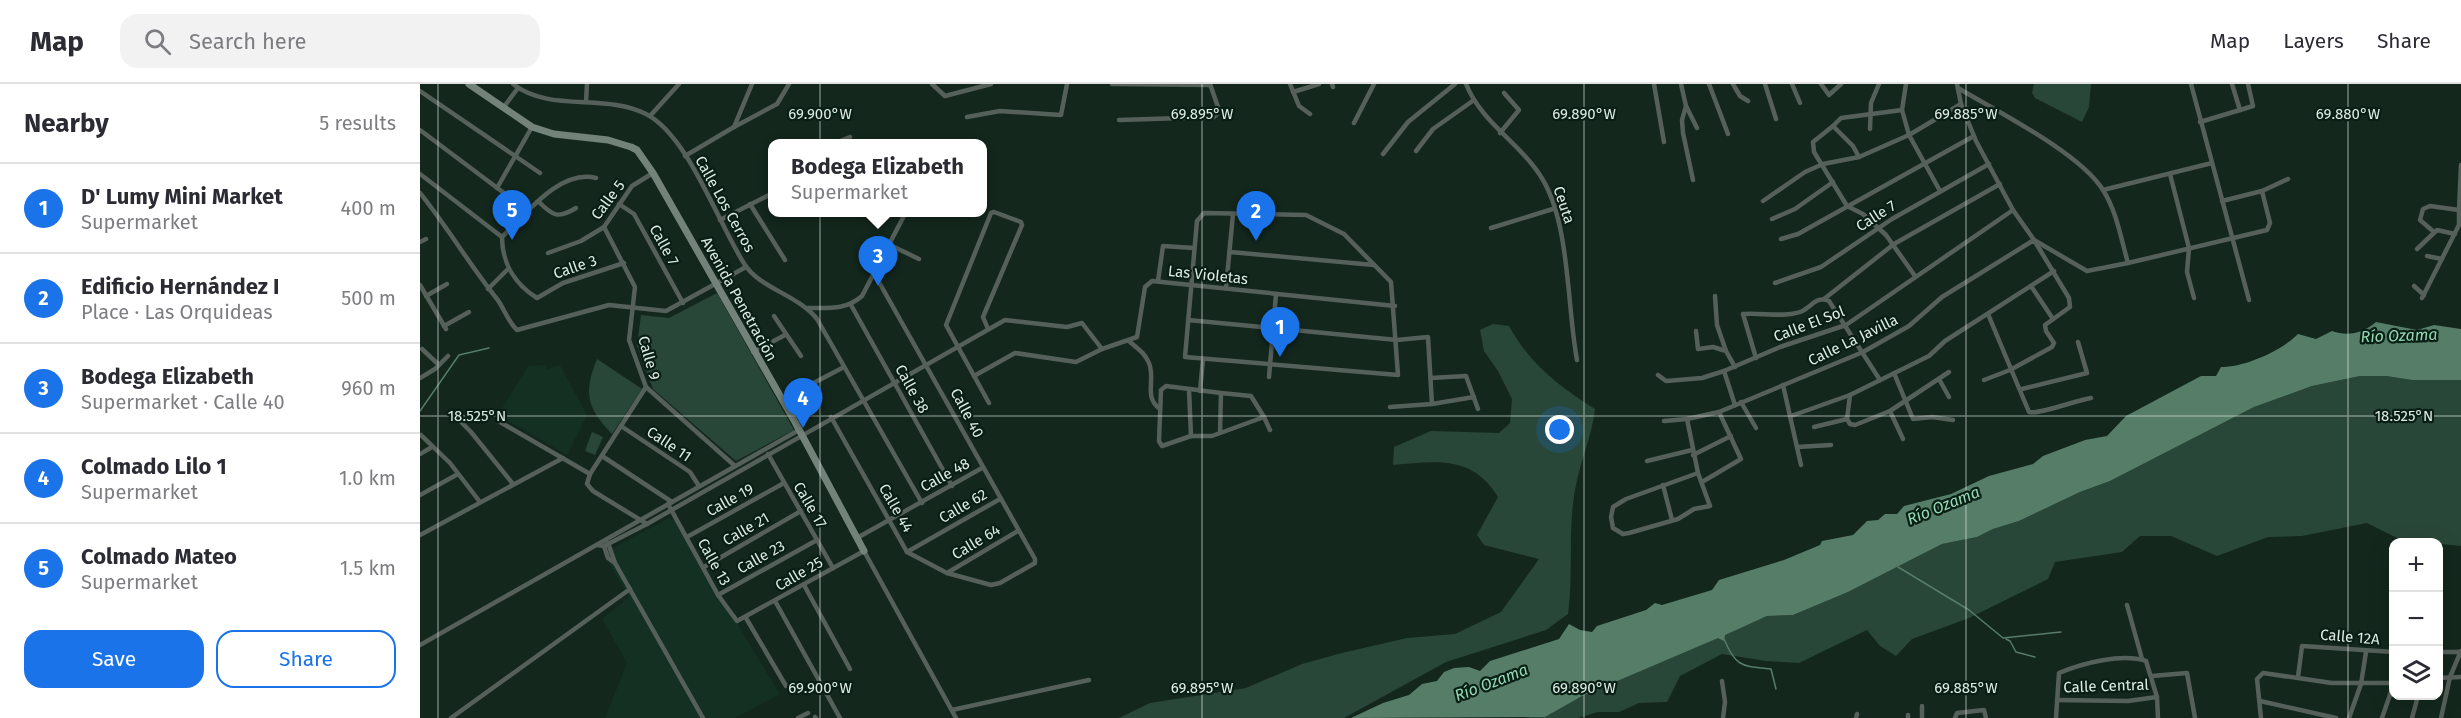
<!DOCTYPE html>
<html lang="en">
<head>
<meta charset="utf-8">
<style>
  :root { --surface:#fff; --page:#f2f2f3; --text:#2b2b33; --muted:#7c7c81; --line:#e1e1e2; --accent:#1a73e8 }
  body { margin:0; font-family:"Fira Sans",sans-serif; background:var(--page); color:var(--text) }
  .controls { position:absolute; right:18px; bottom:18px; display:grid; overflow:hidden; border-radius:12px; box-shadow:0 6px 24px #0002 }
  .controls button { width:54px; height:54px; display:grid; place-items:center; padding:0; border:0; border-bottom:2px solid var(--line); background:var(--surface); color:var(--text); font:30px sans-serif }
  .you { position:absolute; left:1140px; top:346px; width:21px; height:21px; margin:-15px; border:4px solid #fff; border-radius:50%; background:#1a73e8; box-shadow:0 0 0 9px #1a73e833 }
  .badge { display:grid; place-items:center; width:39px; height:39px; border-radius:50%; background:var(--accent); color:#fff; font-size:20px; font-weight:700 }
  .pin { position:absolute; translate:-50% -50px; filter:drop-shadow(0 2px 3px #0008) }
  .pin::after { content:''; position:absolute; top:32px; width:21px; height:18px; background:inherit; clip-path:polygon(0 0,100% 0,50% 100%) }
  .popup { position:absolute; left:348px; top:55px; width:219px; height:78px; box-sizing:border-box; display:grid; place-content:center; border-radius:12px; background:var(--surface); filter:drop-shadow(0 2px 4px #0005); font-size:20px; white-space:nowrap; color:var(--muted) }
  .popup b { font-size:22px; color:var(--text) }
  .popup::after { content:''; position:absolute; left:50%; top:100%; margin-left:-12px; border:12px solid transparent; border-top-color:var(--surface) }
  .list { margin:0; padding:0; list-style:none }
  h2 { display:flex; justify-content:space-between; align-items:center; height:78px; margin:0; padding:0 24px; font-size:26px }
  h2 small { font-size:20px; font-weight:400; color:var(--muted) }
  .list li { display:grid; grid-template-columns:39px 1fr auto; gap:18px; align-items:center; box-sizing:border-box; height:90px; padding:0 24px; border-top:2px solid var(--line) }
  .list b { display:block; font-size:22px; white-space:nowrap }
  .list p { margin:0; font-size:20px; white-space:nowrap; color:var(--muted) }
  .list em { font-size:20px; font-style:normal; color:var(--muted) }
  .actions { display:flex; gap:12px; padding:18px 24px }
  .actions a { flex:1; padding:14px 0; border:2px solid var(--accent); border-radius:18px; text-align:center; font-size:21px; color:var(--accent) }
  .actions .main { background:var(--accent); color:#fff }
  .icon { flex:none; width:33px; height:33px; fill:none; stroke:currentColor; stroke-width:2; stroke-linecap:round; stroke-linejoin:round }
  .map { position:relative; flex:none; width:2041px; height:634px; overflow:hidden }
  header { display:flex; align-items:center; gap:36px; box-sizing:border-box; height:84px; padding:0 30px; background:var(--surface); border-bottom:2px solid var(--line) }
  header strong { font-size:28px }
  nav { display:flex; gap:33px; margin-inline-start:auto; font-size:21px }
  .search { width:420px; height:54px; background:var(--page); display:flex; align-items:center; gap:15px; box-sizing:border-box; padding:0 21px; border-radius:18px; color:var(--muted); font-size:22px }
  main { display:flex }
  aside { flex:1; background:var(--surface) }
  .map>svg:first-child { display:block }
  .built { fill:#133022 }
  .green { fill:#294738 }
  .water { fill:#557d67 }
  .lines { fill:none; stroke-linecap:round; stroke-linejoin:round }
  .stream { stroke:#557d67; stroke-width:1.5 }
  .street { stroke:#56605a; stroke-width:4.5 }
  .secondary { stroke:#73837a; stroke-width:7 }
  .ticks { fill:none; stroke:#dfece4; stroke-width:1.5; stroke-opacity:0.45 }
  .labels { text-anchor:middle; stroke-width:4.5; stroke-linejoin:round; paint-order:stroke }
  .street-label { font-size:15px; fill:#dfece4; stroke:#091e14 }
  .water-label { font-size:16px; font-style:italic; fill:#95d9b4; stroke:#091e14 }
  .ticks-label { font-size:15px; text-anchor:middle; fill:#dfece4; stroke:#091e14; stroke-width:4.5; stroke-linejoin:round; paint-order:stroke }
</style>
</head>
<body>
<header>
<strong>Map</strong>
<div class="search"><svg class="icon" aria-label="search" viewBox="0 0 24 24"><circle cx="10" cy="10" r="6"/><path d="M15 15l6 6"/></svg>Search here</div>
<nav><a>Map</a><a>Layers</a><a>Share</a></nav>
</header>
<main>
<aside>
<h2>Nearby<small>5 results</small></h2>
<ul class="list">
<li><span class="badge">1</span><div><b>D' Lumy Mini Market</b><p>Supermarket</p></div><em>400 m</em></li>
<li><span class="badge">2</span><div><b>Edificio Hernández I</b><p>Place · Las Orquideas</p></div><em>500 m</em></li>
<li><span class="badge">3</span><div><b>Bodega Elizabeth</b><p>Supermarket · Calle 40</p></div><em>960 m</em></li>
<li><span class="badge">4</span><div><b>Colmado Lilo 1</b><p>Supermarket</p></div><em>1.0 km</em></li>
<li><span class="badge">5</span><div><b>Colmado Mateo</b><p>Supermarket</p></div><em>1.5 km</em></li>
</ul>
<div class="actions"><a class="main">Save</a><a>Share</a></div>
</aside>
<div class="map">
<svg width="2041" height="634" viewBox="0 0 2041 634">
  <rect width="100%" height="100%" fill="#13271d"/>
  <g class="built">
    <path d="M124 281 127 285 140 281 167 331 147 371 78 331 108 282Z"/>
    <path d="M249 434 254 436 360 610 315 634H185L207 579 182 535 209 513 183 469Z"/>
  </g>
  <g class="green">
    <path d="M1614 0H1671L1669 23 1662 38 1615 14 1612 9Z"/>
    <path d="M297 209 374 346 316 377 233 305 217 262 221 231 249 234Z"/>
    <path d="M1073 240 1089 242C1110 280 1138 302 1175 325 1172 352 1161 375 1156 401 1147 443 1154 487 1148 530L1126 546 1026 578 924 634H699L730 619 826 604 882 580 922 569 987 554 1035 550 1081 528 1119 475 1064 461 1057 451 1078 413C1053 371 1016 377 973 381L974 363 1011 347 1079 349 1090 339 1092 315 1078 287 1064 267 1060 246Z"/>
    <path d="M177 275 222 305 192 350C167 324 163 309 177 275Z"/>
    <path d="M1940 292H1966L1992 296H2041V462L1981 456 1947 439 1882 452 1848 453 1797 472 1751 452H1720L1702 468 1635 478 1628 495 1549 534 1492 555 1476 572 1460 562 1447 546 1379 579 1346 577 1302 570 1260 592 1247 618 1219 619 1199 628H1178L1158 634H1104L1131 630 1136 624 1162 611 1347 532 1373 531 1428 508 1522 460 1557 453 1573 445 1599 437 1660 408 1690 397 1834 323 1892 302Z"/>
    <path d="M172 348 183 353 175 371 165 367Z"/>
  </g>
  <path class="water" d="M1956 238 1997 246 2014 241 2041 245V296H1992L1966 292H1940L1892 302 1834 323 1690 397 1660 408 1599 437 1573 445 1557 453 1522 460 1428 508 1373 531 1347 532 1305 551 1304 557 1298 554 1162 612 1125 633 931 634 963 619 989 611 1002 600 1017 597 1024 588 1034 584 1049 583 1060 587 1070 577 1139 555 1149 540 1160 546 1172 548 1177 542 1226 526 1235 519 1242 521 1292 506 1299 496 1364 476 1400 461 1402 457 1433 451 1447 437 1458 436 1465 430H1477L1484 422 1531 410 1569 392 1613 380 1623 372 1665 356 1687 352 1706 332 1781 292H1796L1801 283C1825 283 1861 267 1878 250L1896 255 1912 247C1928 253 1943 249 1956 238Z"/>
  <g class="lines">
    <g class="stream">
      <path d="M0 327 39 271 69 264"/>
      <path d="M1478 483 1549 526 1583 554 1641 548"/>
      <path d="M1304 555C1316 584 1323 582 1351 585L1356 605"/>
      <path d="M1586 555 1590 557 1596 568 1615 573"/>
    </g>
    <g class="street">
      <path d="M93 0C130 29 185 9 226 30 269 52 298 140 325 181 340 204 378 211 397 235L502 419"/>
      <path d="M512 0 525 12 571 0"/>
      <path d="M692 0 790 1"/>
      <path d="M870 0 879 22 890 30"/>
      <path d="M912 0 913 3"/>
      <path d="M1046 0C1062 40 1102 60 1123 96 1150 142 1147 223 1157 276"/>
      <path d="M1234 0 1244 58"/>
      <path d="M1261 0 1266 22 1262 36 1263 49 1273 96"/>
      <path d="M1289 0 1308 50"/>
      <path d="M1313 0 1320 12 1328 17"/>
      <path d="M1345 0 1356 35"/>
      <path d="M1372 0 1380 19"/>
      <path d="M1401 0 1409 11 1421 0"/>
      <path d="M1486 0 1482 26 1489 51 1520 107"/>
      <path d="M1537 0 1541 20 1556 57 1593 126 1614 156 1667 187 1708 179 1847 146 1850 139 1842 107"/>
      <path d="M1771 0 1829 216"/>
      <path d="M1538 4C1578 28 1660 69 1683 106 1697 128 1701 155 1708 179"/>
      <path d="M0 7 120 89"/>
      <path d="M873 8 899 0"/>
      <path d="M166 18 167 0"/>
      <path d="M1266 22 1277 44"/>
      <path d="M83 24 98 4"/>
      <path d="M1820 26 1833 22 1828 0"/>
      <path d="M230 32 259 0"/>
      <path d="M547 33 580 27 641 31 647 0"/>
      <path d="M699 36 794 33 797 30 798 23 790 0"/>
      <path d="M1780 38 1820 26 1812 0"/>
      <path d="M934 39 954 0"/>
      <path d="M1413 42 1393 58 1394 68 1427 122 1443 130 1466 151 1495 192"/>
      <path d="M314 43 357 20 369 0"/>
      <path d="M1450 45 1451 19 1459 0"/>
      <path d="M0 46 108 127"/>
      <path d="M1080 49 1099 26 1084 9"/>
      <path d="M415 59 430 53"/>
      <path d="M996 67 1013 45 1054 16"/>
      <path d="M963 70 988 38 1035 0"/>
      <path d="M265 72 314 43 332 0"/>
      <path d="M1439 73 1433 62 1413 42 1421 34 1482 26"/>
      <path d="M0 90 82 153C82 179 95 200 117 214L143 199 204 179"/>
      <path d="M1750 90 1769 164 1767 188 1774 214"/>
      <path d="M77 104 112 43"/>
      <path d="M1683 106 1792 79"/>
      <path d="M0 109C28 144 49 180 77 215 84 224 88 238 97 246L189 221 246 227 326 183"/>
      <path d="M1343 117 1385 88 1403 80 1439 73 1489 51 1541 20"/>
      <path d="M1802 117 1842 107 1868 95"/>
      <path d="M119 118C133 132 138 135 156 124"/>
      <path d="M199 120 214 130 263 219"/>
      <path d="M330 120 365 176"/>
      <path d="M2039 126 2041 81"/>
      <path d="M407 128 415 130"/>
      <path d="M784 129 886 131 924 150 971 198 978 291 765 273 777 137Z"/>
      <path d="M1352 135 1375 125 1413 98"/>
      <path d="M300 136 353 109"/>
      <path d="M184 143 215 203 209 256 226 303 170 390 167 400 173 407 227 440"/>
      <path d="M1071 144 1136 124"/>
      <path d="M82 153C106 130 140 85 176 94"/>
      <path d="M1361 155 1378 150 1554 52"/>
      <path d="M0 158 6 155"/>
      <path d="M470 161 499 175"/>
      <path d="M1997 165 2017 146 2035 150"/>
      <path d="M810 168 954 181"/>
      <path d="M128 169 161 157 184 143 212 102 233 89"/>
      <path d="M2007 172 2022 175"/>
      <path d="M738 197 743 162 774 164"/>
      <path d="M1355 199 1401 183 1472 135 1569 80"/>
      <path d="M0 201 26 245"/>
      <path d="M1611 202 1633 235"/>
      <path d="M1994 202 2004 211"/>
      <path d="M806 204 813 130"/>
      <path d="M68 205 88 185"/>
      <path d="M6 212 27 200"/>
      <path d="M1295 212 1297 241 1306 267"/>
      <path d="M2002 214 2039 141V126L2010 122 2003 125 2000 136 2014 148"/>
      <path d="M1404 215 1474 160 1580 100"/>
      <path d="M431 221 532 402"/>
      <path d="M388 224C410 224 426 226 442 212L486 128"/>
      <path d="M1568 230 1609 328C1618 331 1657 316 1671 314"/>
      <path d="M354 232 381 272"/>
      <path d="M768 236 977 256 1008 253 1012 320"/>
      <path d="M24 242 49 228"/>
      <path d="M568 245 563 233 602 141 601 138 574 128 571 129 526 241 569 319"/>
      <path d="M1276 247 1278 265 1293 263 1306 267 1315 283"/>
      <path d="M709 257C717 264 725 269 729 279 736 296 723 313 740 325"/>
      <path d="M2 265 19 281"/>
      <path d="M333 268 365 251"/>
      <path d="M1336 274 1323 230C1340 228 1363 234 1380 228 1391 224 1396 211 1409 217L1460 296"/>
      <path d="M1304 287 1315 321"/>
      <path d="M1474 289 1493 335 1512 333 1533 336"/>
      <path d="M1238 291 1246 297 1282 294 1304 287 1360 263 1426 241 1593 126"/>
      <path d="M554 292 595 269 656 278 682 265"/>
      <path d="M849 293 856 210"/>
      <path d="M0 294 15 285 28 272"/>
      <path d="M1011 294 1046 292 1058 325"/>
      <path d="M1519 295 1529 313"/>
      <path d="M1363 301 1381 381"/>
      <path d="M388 302 424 283"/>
      <path d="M226 303 315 382"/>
      <path d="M1602 305 1667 289 1658 258"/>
      <path d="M769 306 771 352"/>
      <path d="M780 307 783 275"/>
      <path d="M1430 311 1427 335 1430 340 1435 341 1470 327 1529 288"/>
      <path d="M1321 318 1336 344"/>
      <path d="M970 323 1012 320 1054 313"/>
      <path d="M1470 327 1483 355"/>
      <path d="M35 332 51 348 93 400"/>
      <path d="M1371 332 1430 311 1509 272 1525 257 1634 187"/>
      <path d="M411 333 487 468 527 489 571 501 580 499 615 479V475L455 191"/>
      <path d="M844 333 850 346"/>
      <path d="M1267 335 1278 389 1290 422 1274 425 1258 435 1209 449 1203 450 1193 444 1191 433 1193 423 1206 415 1278 389"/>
      <path d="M1244 337 1267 335 1299 328 1443 268 1489 242 1522 213 1614 156 1649 214 1650 223 1625 241 1626 247 1634 259 1632 263 1590 286 1564 296"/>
      <path d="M80 338 170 390"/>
      <path d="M201 342 270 388 279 402"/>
      <path d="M1394 343 1427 335"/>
      <path d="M800 349 801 309 746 302 741 306 739 357 742 362 771 352H792L844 333 831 312 801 309"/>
      <path d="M1 351 30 379 60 418"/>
      <path d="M1377 363 1411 361"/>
      <path d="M0 370 12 363"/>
      <path d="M348 370 413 484"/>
      <path d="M1273 371 1311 352"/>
      <path d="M182 372 252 418"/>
      <path d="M1227 377 1272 366"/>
      <path d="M1282 398 1321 375 1299 328"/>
      <path d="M1243 401 1252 436"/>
      <path d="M0 411 38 390"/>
      <path d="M248 420 298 511 317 537 444 467 536 634"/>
      <path d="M0 451 143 374"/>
      <path d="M267 453 364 399"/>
      <path d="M437 454 562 384"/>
      <path d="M188 459 195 479 283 634"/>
      <path d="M177 461 184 462 227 440 585 236 647 243 662 239 682 265 717 253 725 203 732 197 975 222"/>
      <path d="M184 462 188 474 195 479"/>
      <path d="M487 468 580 415"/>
      <path d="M284 483 381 427"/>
      <path d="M527 489 598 447"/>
      <path d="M384 501 430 585"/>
      <path d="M298 511 397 456"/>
      <path d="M355 517 420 634"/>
      <path d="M1707 521 1722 575"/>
      <path d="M326 534 366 602"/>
      <path d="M0 561 379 346"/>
      <path d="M2018 568H2040"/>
      <path d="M1732 592 1767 589 1775 634"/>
      <path d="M1878 593 1882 562 1974 568"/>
      <path d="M2018 594 2041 593"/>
      <path d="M1302 597 1305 618 1303 634"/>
      <path d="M1637 616 1708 617 1737 613"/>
      <path d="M1840 617 1916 634"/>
      <path d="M1502 622V634"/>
      <path d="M532 626 669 596"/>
      <path d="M1488 631V634"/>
      <path d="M395 633 396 634"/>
      <path d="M31 634 210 505"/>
      <path d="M378 634 388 629"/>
      <path d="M1436 634 1437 630"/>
      <path d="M1535 634 1537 629 1564 626 1566 634"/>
      <path d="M1636 634 1639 589C1663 579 1702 569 1726 577L1737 613 1738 634"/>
      <path d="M1841 634 1837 595 1843 589 1912 599H1974"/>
      <path d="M1929 634 1941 600 1946 568"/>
      <path d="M1962 634 1974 599"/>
      <path d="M1992 634 1998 612"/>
      <path d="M2021 634 2030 593 2041 567"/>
    </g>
    <path class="secondary" d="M49 0 112 43 134 50 188 56 211 63 217 66 233 89 375 338 444 467"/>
  </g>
  <path class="ticks" d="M18 0V634M400 0V634M782 0V634M1164 0V634M1546 0V634M1928 0V634M0 332H2041"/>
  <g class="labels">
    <g class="street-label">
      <text transform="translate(188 116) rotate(-53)" y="5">Calle 5</text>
      <text transform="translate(305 120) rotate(61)" y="5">Calle Los Cerros</text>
      <text transform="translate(1144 121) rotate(72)" y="5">Ceuta</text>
      <text transform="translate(1456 132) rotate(-33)" y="5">Calle 7</text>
      <text transform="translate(244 161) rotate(61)" y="5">Calle 7</text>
      <text transform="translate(155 183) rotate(-19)" y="5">Calle 3</text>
      <text transform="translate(788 191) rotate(6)" y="5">Las Violetas</text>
      <text transform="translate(319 215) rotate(61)" y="5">Avenida Penetración</text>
      <text transform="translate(1389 240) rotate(-21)" y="5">Calle El Sol</text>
      <text transform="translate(1433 256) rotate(-26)" y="5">Calle La Javilla</text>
      <text transform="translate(229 274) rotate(74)" y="5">Calle 9</text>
      <text transform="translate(492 305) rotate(61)" y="5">Calle 38</text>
      <text transform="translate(547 329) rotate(62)" y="5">Calle 40</text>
      <text transform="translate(249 360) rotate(34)" y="5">Calle 11</text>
      <text transform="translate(525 391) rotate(-29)" y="5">Calle 48</text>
      <text transform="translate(310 416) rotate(-29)" y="5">Calle 19</text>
      <text transform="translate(390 421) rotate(60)" y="5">Calle 17</text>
      <text transform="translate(543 422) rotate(-30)" y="5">Calle 62</text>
      <text transform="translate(476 424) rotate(60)" y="5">Calle 44</text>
      <text transform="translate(326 445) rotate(-30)" y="5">Calle 21</text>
      <text transform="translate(556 458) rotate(-31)" y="5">Calle 64</text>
      <text transform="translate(341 473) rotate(-29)" y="5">Calle 23</text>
      <text transform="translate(294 478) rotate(61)" y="5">Calle 13</text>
      <text transform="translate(379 490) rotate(-30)" y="5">Calle 25</text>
      <text transform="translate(1930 553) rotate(5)" y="5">Calle 12A</text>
      <text transform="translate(1686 602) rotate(-2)" y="5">Calle Central</text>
    </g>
    <g class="water-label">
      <text transform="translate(1979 251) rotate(-2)" y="6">Río Ozama</text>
      <text transform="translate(1523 421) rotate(-22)" y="6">Río Ozama</text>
      <text transform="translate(1071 598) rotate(-21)" y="6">Río Ozama</text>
    </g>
  </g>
  <g class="ticks-label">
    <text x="400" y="35">69.900°W</text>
    <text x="782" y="35">69.895°W</text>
    <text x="1164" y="35">69.890°W</text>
    <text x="1546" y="35">69.885°W</text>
    <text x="1928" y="35">69.880°W</text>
    <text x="57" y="337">18.525°N</text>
    <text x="1984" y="337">18.525°N</text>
    <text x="400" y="609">69.900°W</text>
    <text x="782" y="609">69.895°W</text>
    <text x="1164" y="609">69.890°W</text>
    <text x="1546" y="609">69.885°W</text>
  </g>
</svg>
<div class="controls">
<button>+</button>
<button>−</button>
<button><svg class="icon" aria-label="layers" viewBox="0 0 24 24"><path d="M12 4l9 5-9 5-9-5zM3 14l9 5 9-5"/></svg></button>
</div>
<div class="you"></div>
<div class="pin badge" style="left:860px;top:273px">1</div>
<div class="pin badge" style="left:836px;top:157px">2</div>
<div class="pin badge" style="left:458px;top:202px">3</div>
<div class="popup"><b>Bodega Elizabeth</b>Supermarket</div>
<div class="pin badge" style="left:383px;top:344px">4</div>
<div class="pin badge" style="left:92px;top:156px">5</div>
</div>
</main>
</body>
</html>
